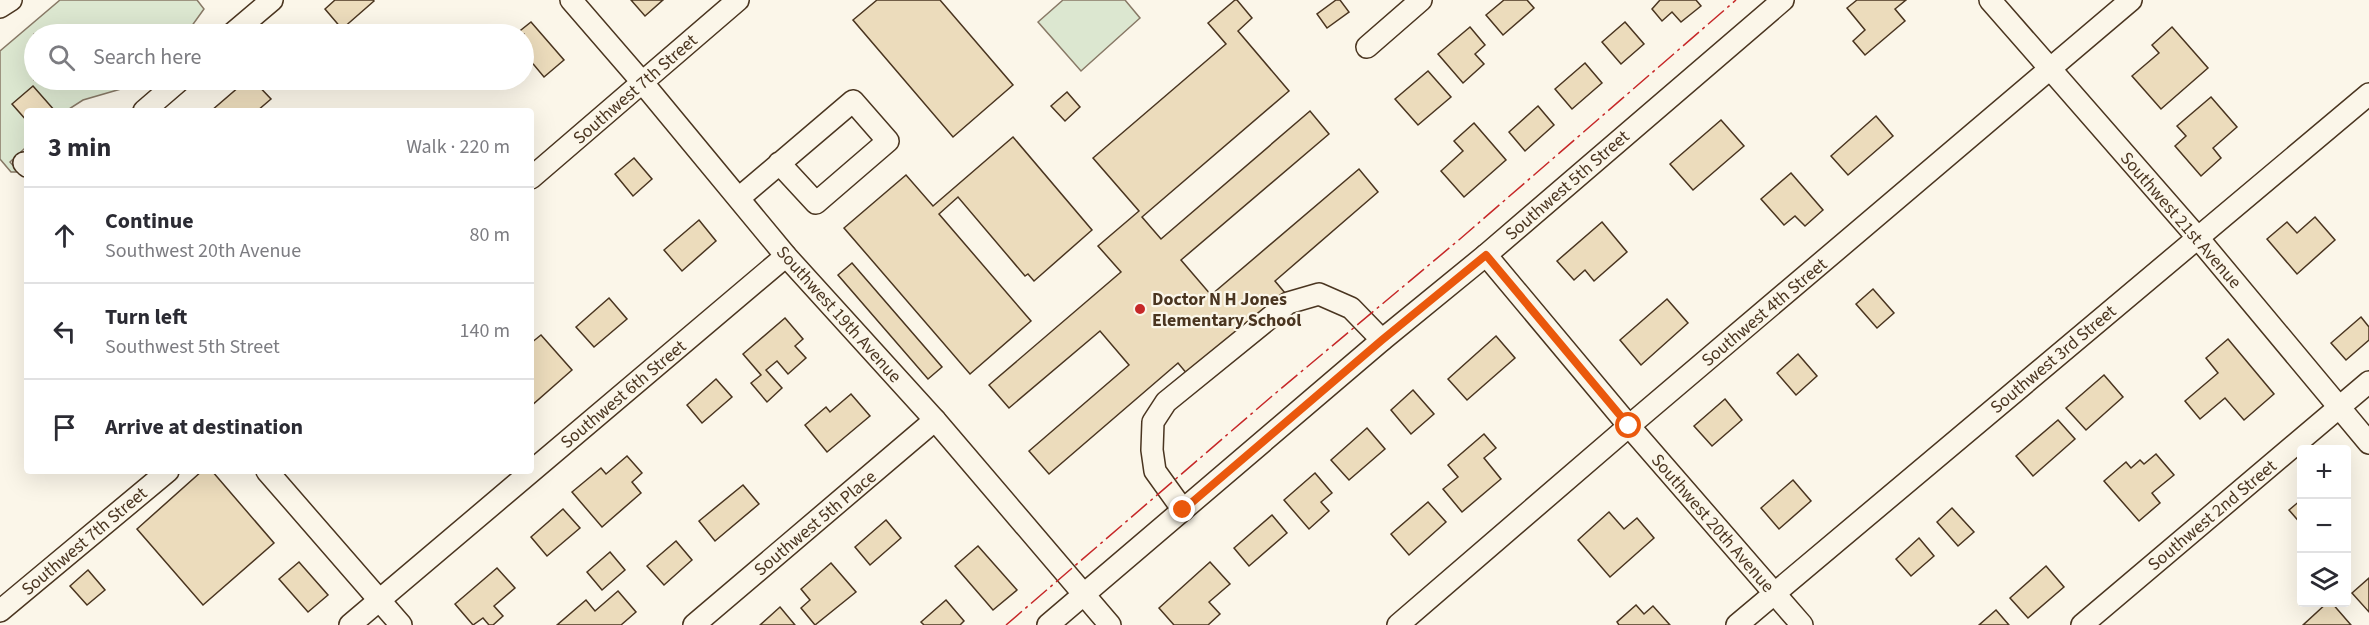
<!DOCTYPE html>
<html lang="en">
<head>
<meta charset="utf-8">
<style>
  :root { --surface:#fff; --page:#f7f7f7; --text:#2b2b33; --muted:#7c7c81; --line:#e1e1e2 }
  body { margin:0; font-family:"Source Sans 3",sans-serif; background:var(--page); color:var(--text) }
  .controls { position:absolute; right:18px; bottom:18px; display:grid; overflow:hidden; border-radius:6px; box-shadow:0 6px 24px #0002 }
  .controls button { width:54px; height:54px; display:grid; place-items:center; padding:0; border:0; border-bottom:2px solid var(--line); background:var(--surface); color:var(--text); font:30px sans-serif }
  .stop { position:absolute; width:18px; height:18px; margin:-14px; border:4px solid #ea580c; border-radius:50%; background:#fff }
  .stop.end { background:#ea580c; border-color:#fff; box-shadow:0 2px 6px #0008 }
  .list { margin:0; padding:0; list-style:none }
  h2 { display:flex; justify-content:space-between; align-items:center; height:78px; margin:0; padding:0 24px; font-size:26px }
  h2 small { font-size:20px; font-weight:400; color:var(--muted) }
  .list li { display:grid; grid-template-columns:39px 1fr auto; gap:18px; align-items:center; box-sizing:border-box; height:96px; padding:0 24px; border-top:2px solid var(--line) }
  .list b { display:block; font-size:22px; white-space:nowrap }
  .list p { margin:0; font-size:20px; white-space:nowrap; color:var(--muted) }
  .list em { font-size:20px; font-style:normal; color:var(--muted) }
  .icon { flex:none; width:33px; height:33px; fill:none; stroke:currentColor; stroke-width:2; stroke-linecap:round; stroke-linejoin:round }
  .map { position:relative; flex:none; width:2369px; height:625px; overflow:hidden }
  .search { position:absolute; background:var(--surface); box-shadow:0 6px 24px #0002; left:24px; top:24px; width:510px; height:66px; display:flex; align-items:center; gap:15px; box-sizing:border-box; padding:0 21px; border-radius:33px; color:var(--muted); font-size:22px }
  .panel { position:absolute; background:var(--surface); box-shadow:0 6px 24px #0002; left:24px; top:108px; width:510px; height:366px; border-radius:6px }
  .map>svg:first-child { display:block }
  .green { fill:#dce7d0; stroke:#887966; stroke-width:1.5 }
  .building { fill:#ecdcbc; stroke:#4a3520; stroke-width:1.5 }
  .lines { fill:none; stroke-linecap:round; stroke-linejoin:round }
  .minor-casing { stroke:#4a3520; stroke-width:24 }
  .minor { stroke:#fbf6e9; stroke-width:21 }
  .power { stroke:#c62828; stroke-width:1.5; stroke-dasharray:21 4.5 3 4.5; stroke-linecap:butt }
  .route { stroke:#ea580c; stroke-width:8 }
  .poi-dot { fill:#c62828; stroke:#fbf6e9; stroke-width:2 }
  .labels { text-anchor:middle; stroke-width:4.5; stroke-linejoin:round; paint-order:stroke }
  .street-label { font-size:18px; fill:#4a3520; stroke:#fbf6e9 }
  .poi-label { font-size:18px; font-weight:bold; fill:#4a3520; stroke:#fbf6e9; text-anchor:start }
</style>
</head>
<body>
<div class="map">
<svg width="2369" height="625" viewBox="0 0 2369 625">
  <rect width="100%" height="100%" fill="#fbf6e9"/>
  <g class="green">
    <path d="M60 0H197L204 9 186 34H34V80H152L83 100 66 111H27V152L24 149 10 162 19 172H11L0 159V51Z"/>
    <path d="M1063 0H1125L1140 18 1081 71 1038 22Z"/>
  </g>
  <g class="building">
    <path d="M335 0H373L374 1 342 29 325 9Z"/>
    <path d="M631 0H663L645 16Z"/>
    <path d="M877 0H940L1013 85 953 137 853 20Z"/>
    <path d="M1235 0H1237L1252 18 1238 31 1289 91 1142 217 1161 239 1310 111 1329 134 1181 260 1211 295 1359 169 1378 192 1275 281 1285 293 1188 375 1178 363 1049 474 1029 451 1129 365 1100 331 1009 408 989 385 1121 272 1098 246 1139 211 1093 158 1226 44 1208 23Z"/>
    <path d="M1336 0H1340L1349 12 1327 28 1317 14Z"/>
    <path d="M1504 0H1527L1534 8 1503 35 1486 15Z"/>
    <path d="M1660 0H1696L1701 6 1681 22 1672 12 1662 21 1652 9Z"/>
    <path d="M1857 0H1906L1895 9 1905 21 1865 55 1853 41 1865 30 1847 8Z"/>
    <path d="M531 22 564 60 544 77 524 53V34H516Z"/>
    <path d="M1625 22 1644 44 1621 64 1602 42Z"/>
    <path d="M309 26 316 34H299Z"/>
    <path d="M1470 27 1485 45 1475 54 1484 64 1463 83 1438 54Z"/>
    <path d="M2172 27 2208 68 2161 109 2132 76 2159 53 2152 45Z"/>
    <path d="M1585 63 1602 83 1572 109 1555 89Z"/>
    <path d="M1428 71 1451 97 1418 125 1395 99Z"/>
    <path d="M247 80H253L271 99 257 111H211Z"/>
    <path d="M33 86 55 111H27V121L12 104Z"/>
    <path d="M1067 92 1080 107 1065 121 1051 106Z"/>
    <path d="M2211 97 2237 127 2213 148 2221 158 2201 176 2175 146 2186 136 2177 126Z"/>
    <path d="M1538 106 1554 125 1525 151 1509 132Z"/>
    <path d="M1876 116 1893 136 1848 175 1831 156Z"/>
    <path d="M1721 120 1744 146 1693 190 1670 164Z"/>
    <path d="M1474 123 1506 160 1464 197 1441 171 1463 151 1454 141Z"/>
    <path d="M1013 137 1092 230 1034 281 1028 274 1025 276 958 197 939 214 1031 321 970 374 844 228 906 175 933 206Z"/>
    <path d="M634 158 652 179 633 196 615 174Z"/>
    <path d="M1791 173 1823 210 1805 226 1795 216 1784 225 1761 199Z"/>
    <path d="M2315 217 2335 240 2297 274 2267 239 2287 222 2297 233Z"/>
    <path d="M699 220 716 241 682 271 664 250Z"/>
    <path d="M1602 222 1627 252 1594 281 1585 270 1574 280 1557 261Z"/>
    <path d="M852 263 942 367 928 379 838 275Z"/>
    <path d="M1873 289 1894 313 1877 328 1856 304Z"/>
    <path d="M609 298 627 319 594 347 576 327Z"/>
    <path d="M1667 299 1688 323 1641 365 1620 340Z"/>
    <path d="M2361 317 2369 327V340L2346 360 2331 343Z"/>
    <path d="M785 318 803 339 795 346 806 358 788 374 777 361 766 370 782 388 767 402 751 383 761 375 743 354Z"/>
    <path d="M541 335 572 370 531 406V343Z"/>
    <path d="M1496 336 1515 358 1467 400 1448 379Z"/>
    <path d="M2228 339 2274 394 2244 420 2225 398 2200 419 2185 401 2218 373 2206 358Z"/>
    <path d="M1798 354 1817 376 1796 395 1777 373Z"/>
    <path d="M2104 375 2123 397 2086 430 2066 408Z"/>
    <path d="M716 379 732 397 702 423 687 405Z"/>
    <path d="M1413 390 1434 414 1411 434 1391 410Z"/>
    <path d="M851 394 870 416 827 452 805 425 826 407 830 412Z"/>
    <path d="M1725 399 1742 420 1712 446 1694 426Z"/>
    <path d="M2058 420 2075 439 2033 476 2016 456Z"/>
    <path d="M1367 428 1385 449 1349 480 1331 460Z"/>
    <path d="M1484 434 1496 448 1484 458 1501 479 1462 512 1443 489 1458 477 1448 465Z"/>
    <path d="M2156 454 2174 475 2152 493 2160 503 2139 521 2104 481 2126 462 2131 468 2140 460 2144 464Z"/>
    <path d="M627 456 642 473 632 482 641 493 602 527 572 492 601 468 606 474Z"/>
    <path d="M202 471H212L274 543 203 605 137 529Z"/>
    <path d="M1315 473 1332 493 1321 502 1329 511 1309 529 1284 500Z"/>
    <path d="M1793 480 1811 501 1779 529 1761 508Z"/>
    <path d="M743 485 759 504 715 541 699 521Z"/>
    <path d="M2302 499V525L2289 510Z"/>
    <path d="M1428 502 1446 522 1409 555 1391 534Z"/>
    <path d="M1952 508 1974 532 1958 546 1937 522Z"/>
    <path d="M563 509 580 528 547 556 531 537Z"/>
    <path d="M1609 512 1624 529 1637 518 1654 538 1610 577 1578 540Z"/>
    <path d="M1272 515 1287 533 1249 566 1234 548Z"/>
    <path d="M886 520 901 538 870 565 855 547Z"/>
    <path d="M1919 538 1934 556 1911 576 1896 559Z"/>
    <path d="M676 541 692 560 664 585 647 566Z"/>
    <path d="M978 546 1017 590 993 610 955 566Z"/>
    <path d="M610 552 625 570 602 590 587 572Z"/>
    <path d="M299 562 328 595 308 612 279 579Z"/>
    <path d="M1210 562 1230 584 1209 602 1220 614 1208 625H1174L1159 608Z"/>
    <path d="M831 563 856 592 815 625 801 608 810 600 801 589Z"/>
    <path d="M2046 566 2064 587 2028 618 2010 598Z"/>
    <path d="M497 568 515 588 494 606 503 616 493 625H489L483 618 473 625 455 604Z"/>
    <path d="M88 570 105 590 87 605 70 586Z"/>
    <path d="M2369 578V612L2352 593Z"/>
    <path d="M618 591 636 612 621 625H557L586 600 595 611Z"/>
    <path d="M946 600 964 621 960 625H924L921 622Z"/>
    <path d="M2328 602H2331L2351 625H2303Z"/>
    <path d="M1636 605 1644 614 1653 606 1670 625H1619L1617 622Z"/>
    <path d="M780 607 795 625H760Z"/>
    <path d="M1996 610 2009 625H1979Z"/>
  </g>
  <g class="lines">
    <g class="minor-casing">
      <g id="minor">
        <path d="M571 0 642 82 786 256 935 420 1110 625"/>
        <path d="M1990 0 2198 238 2369 443"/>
        <path d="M0 7 11 0"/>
        <path d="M232 34 272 0"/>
        <path d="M1367 47 1421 0"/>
        <path d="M144 111 180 80"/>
        <path d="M24 163 27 166"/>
        <path d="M531 178 738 0"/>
        <path d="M739 198 853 101 888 141 816 203 779 163"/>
        <path d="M1486 255 1629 426 1802 625"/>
        <path d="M267 471 401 625"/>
        <path d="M1183 510 1155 471 1152 450 1153 422 1166 402 1288 303 1319 294 1351 308 1382 340"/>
        <path d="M0 611 168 471"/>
        <path d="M350 625 786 256"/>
        <path d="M694 625 935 420"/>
        <path d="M1048 625 1382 340 1486 255 1783 0"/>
        <path d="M1398 625 1629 426 2131 0"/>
        <path d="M1737 625 2369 94"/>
        <path d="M2082 625 2369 382"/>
      </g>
    </g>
    <use href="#minor" class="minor"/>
    <path class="power" d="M1006 625 1271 397 1460 239 1736 0"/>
  </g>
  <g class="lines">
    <path class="route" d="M1183 510 1382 340 1486 255 1629 426"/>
  </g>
  <circle class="poi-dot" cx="1140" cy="309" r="6"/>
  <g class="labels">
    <g class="street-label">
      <text transform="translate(635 89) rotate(-41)" y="6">Southwest 7th Street</text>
      <text transform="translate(1567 185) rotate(-41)" y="6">Southwest 5th Street</text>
      <text transform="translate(2181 220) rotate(49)" y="6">Southwest 21st Avenue</text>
      <text transform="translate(1764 312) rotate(-40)" y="6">Southwest 4th Street</text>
      <text transform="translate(839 314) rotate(48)" y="6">Southwest 19th Avenue</text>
      <text transform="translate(2053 359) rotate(-40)" y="6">Southwest 3rd Street</text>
      <text transform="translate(623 394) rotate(-40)" y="6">Southwest 6th Street</text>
      <text transform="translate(2212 515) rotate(-40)" y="6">Southwest 2nd Street</text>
      <text transform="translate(815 523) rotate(-40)" y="6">Southwest 5th Place</text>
      <text transform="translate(1713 523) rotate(49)" y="6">Southwest 20th Avenue</text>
      <text transform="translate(84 541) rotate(-40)" y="6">Southwest 7th Street</text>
    </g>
    <g class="poi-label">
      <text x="1152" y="305">Doctor N H Jones<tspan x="1152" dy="21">Elementary School</tspan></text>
    </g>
  </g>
</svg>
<div class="controls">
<button>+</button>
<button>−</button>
<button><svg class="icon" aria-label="layers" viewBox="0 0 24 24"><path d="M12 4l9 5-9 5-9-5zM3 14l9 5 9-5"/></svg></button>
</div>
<div class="stop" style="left:1629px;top:426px"></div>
<div class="stop end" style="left:1183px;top:510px"></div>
<div class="search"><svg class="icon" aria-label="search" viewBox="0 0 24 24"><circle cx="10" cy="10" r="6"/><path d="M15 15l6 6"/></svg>Search here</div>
<section class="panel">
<h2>3 min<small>Walk · 220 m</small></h2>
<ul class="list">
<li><svg class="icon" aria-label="ahead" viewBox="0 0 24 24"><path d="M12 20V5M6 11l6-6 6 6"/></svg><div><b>Continue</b><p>Southwest 20th Avenue</p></div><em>80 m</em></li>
<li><svg class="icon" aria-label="left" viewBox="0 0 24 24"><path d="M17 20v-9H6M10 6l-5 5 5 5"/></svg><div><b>Turn left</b><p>Southwest 5th Street</p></div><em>140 m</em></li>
<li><svg class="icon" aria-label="arrive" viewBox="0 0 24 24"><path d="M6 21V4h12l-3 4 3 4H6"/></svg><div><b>Arrive at destination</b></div></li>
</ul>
</section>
</div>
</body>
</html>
